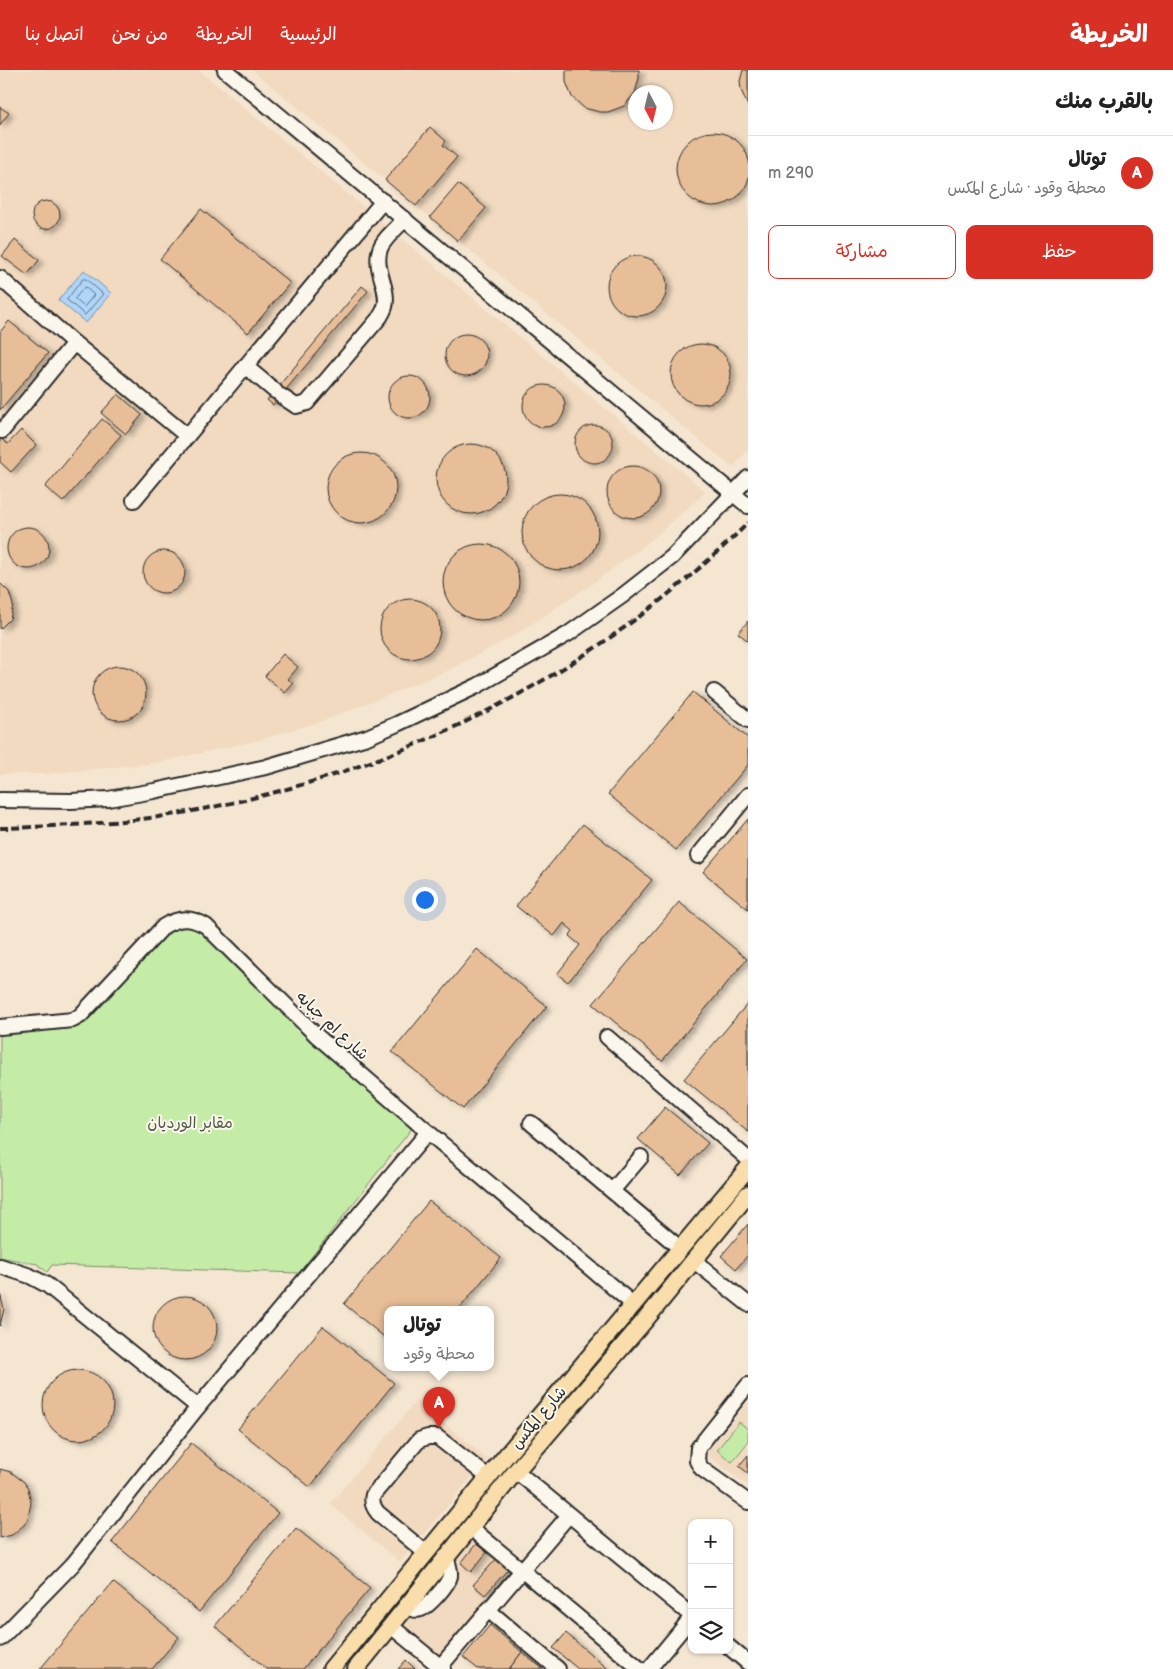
<!DOCTYPE html>
<html lang="ar">
<head>
<meta charset="utf-8">
<style>
  :root { --surface:#fff; --page:#f6f6f6; --text:#222; --muted:#767676; --line:#e0e0e0; --accent:#d93025 }
  body { margin:0; font-family:"Balsamiq Sans","Playpen Sans Arabic",sans-serif; background:var(--page); color:var(--text); direction:rtl }
  .controls { position:absolute; right:15px; bottom:15px; display:grid; overflow:hidden; border-radius:10px; box-shadow:0 1px 4px #0004 }
  .controls button { width:45px; height:45px; display:grid; place-items:center; padding:0; border:0; border-bottom:1px solid var(--line); background:var(--surface); color:var(--text); font:25px sans-serif }
  .compass { position:absolute; left:628px; top:15px; width:45px; height:45px; border-radius:50%; background:var(--surface); box-shadow:0 1px 4px #0004; rotate:173deg }
  .you { position:absolute; left:424px; top:829px; width:18px; height:18px; margin:-12px; border:4px solid #fff; border-radius:50%; background:#1a73e8; box-shadow:0 0 0 8px #1a73e833 }
  .badge { display:grid; place-items:center; width:32px; height:32px; border-radius:50%; background:var(--accent); color:#fff; font-size:16px; font-weight:700 }
  .pin { position:absolute; translate:-50% -41px; filter:drop-shadow(0 1px 2px #0008) }
  .pin::after { content:''; position:absolute; top:26px; width:18px; height:15px; background:inherit; clip-path:polygon(0 0,100% 0,50% 100%) }
  .popup { position:absolute; left:384px; top:1236px; width:110px; height:65px; box-sizing:border-box; display:grid; place-content:center; border-radius:10px; background:var(--surface); filter:drop-shadow(0 1px 4px #0005); font-size:16px; white-space:nowrap; color:var(--muted) }
  .popup b { font-size:19px; color:var(--text) }
  .popup::after { content:''; position:absolute; left:50%; top:100%; margin-left:-10px; border:10px solid transparent; border-top-color:var(--surface) }
  .list { margin:0; padding:0; list-style:none }
  h2 { display:flex; justify-content:space-between; align-items:center; height:65px; margin:0; padding:0 20px; font-size:21px }
  h2 small { font-size:16px; font-weight:400; color:var(--muted) }
  .list li { display:grid; grid-template-columns:32px 1fr auto; gap:15px; align-items:center; box-sizing:border-box; height:75px; padding:0 20px; border-top:1px solid var(--line) }
  .list b { display:block; font-size:19px; white-space:nowrap }
  .list p { margin:0; font-size:16px; white-space:nowrap; color:var(--muted) }
  .list em { font-size:16px; font-style:normal; color:var(--muted) }
  .actions { display:flex; gap:10px; padding:15px 20px }
  .actions a { flex:1; padding:11px 0; border:1px solid var(--accent); border-radius:10px; text-align:center; font-size:18px; color:var(--accent) }
  .actions .main { background:var(--accent); color:#fff }
  .icon { flex:none; width:28px; height:28px; fill:none; stroke:currentColor; stroke-width:2; stroke-linecap:round; stroke-linejoin:round }
  .map { position:relative; flex:none; width:748px; height:1599px; overflow:hidden; direction:ltr }
  header { display:flex; align-items:center; gap:30px; box-sizing:border-box; height:70px; padding:0 25px; background:var(--accent); color:#fff }
  header strong { font-size:24px }
  nav { display:flex; gap:28px; margin-inline-start:auto; font-size:18px }
  main { display:flex }
  aside { flex:1; background:var(--surface) }
  .map>svg:first-child { display:block }
  .built { fill:#f1dac0; fill-rule:evenodd }
  .green { fill:#c5eca7; stroke:#788c69 }
  .water { fill:#afd5f9; stroke:#7a91a7 }
  .lines { fill:none; stroke-linecap:round; stroke-linejoin:round }
  .shore { stroke:#606f7d; stroke-width:1 }
  .building { fill:#e7be97; stroke:#2b2b2b; filter:url(#shadow) }
  .minor-casing { stroke:#2b2b2b; stroke-width:18 }
  .major-casing { stroke:#2b2b2b; stroke-width:20 }
  .minor { stroke:#fbf7ec; stroke-width:14 }
  .major { stroke:#f9deab; stroke-width:16 }
  .rail { stroke:#2b2b2b; stroke-width:4; stroke-dasharray:8 4; stroke-linecap:butt }
  .labels { text-anchor:middle; stroke-width:4; stroke-linejoin:round; paint-order:stroke }
  .street-label { font-size:16px; fill:#2b2b2b; stroke:#fbf7ec }
  .park-label { font-size:16px; fill:#525b4a; stroke:#fbf7ec }
</style>
</head>
<body>
<header>
<strong>الخريطة</strong>
<nav><a>الرئيسية</a><a>الخريطة</a><a>من نحن</a><a>اتصل بنا</a></nav>
</header>
<main>
<aside>
<h2>بالقرب منك<small></small></h2>
<ul class="list">
<li><span class="badge">A</span><div><b>توتال</b><p>محطة وقود · شارع المكس</p></div><em>290 m</em></li>
</ul>
<div class="actions"><a class="main">حفظ</a><a>مشاركة</a></div>
</aside>
<div class="map">
<svg width="748" height="1599" viewBox="0 0 748 1599">
  <defs>
    <filter id="shadow"><feDropShadow dx="4.5" dy="2.5" stdDeviation="2.5" flood-color="#0004"/></filter>
  </defs>
  <rect width="100%" height="100%" fill="#f5e6d2"/>
  <filter id="ink" filterUnits="userSpaceOnUse"><feTurbulence type="fractalNoise" baseFrequency=".02" numOctaves="2"/><feDisplacementMap in="SourceGraphic" scale="10" xChannelSelector="R" yChannelSelector="G"/><feConvolveMatrix kernelMatrix="1 2 1 2 8 2 1 2 1" color-interpolation-filters="sRGB"/></filter>
  <g filter="url(#ink)">
    <g class="built">
      <path d="M0 0H199L706 422 649 472 586 518 515 565 447 601 326 650 259 670 156 693 45 704H0Z"/>
      <path d="M252 0H748V380L733 398ZM636 22H666V52H636Z"/>
      <path d="M417 1330 487 1389 400 1492 330 1434Z"/>
      <path d="M748 1332V1416L706 1384Z"/>
      <path d="M474 1464 516 1500 441 1589 398 1553Z"/>
    </g>
    <g class="green">
      <path d="M194 855 413 1057 299 1203 52 1195 47 1202 37 1194 0 1187V962L74 956 171 860 177 856Z"/>
      <path d="M739 1352 748 1359V1372L732 1392 717 1380Z"/>
    </g>
    <path class="water" d="M84 200 111 223 86 253 58 230Z"/>
    <g class="lines">
      <g class="shore">
        <path d="M83 209H86L103 224 85 245 67 230Z"/>
        <path d="M85 217 94 225 84 237 75 229Z"/>
      </g>
    </g>
    <g class="building">
      <path d="M566 0H639V8L635 23 624 36 608 42H600L584 38 572 27 566 12Z"/>
      <path d="M743 0H748V36L741 20 740 11Z"/>
      <path d="M0 37 9 43 0 55Z"/>
      <path d="M430 57 446 71 443 75 457 87 416 136 385 110Z"/>
      <circle cx="713" cy="99" r="37"/>
      <path d="M458 114 486 138 458 171 430 147Z"/>
      <circle cx="46" cy="145" r="14"/>
      <path d="M201 139 290 213 248 263 160 189Z"/>
      <path d="M15 170 39 190 27 205 2 186Z"/>
      <circle cx="637" cy="216" r="30"/>
      <path d="M362 216 368 221 273 335 267 330Z"/>
      <path d="M9 251 48 283 0 340V262Z"/>
      <circle cx="466" cy="285" r="21"/>
      <circle cx="701" cy="304" r="30"/>
      <circle cx="409" cy="327" r="21"/>
      <circle cx="544" cy="336" r="21"/>
      <path d="M118 324 142 345 126 364 101 343Z"/>
      <path d="M102 349 121 365 63 432 45 417Z"/>
      <circle cx="594" cy="374" r="19"/>
      <path d="M21 360 36 375 11 402 0 392V368L8 374Z"/>
      <circle cx="471" cy="409" r="35"/>
      <circle cx="361" cy="418" r="35"/>
      <circle cx="633" cy="422" r="26"/>
      <circle cx="560" cy="462" r="38"/>
      <circle cx="28" cy="478" r="21"/>
      <circle cx="481" cy="512" r="38"/>
      <circle cx="164" cy="502" r="21"/>
      <path d="M0 513 9 522 13 535 10 549 0 559Z"/>
      <circle cx="410" cy="559" r="30"/>
      <path d="M748 551V571L738 563Z"/>
      <path d="M283 584 298 597 288 609 293 614 285 623 265 606Z"/>
      <circle cx="119" cy="623" r="27"/>
      <path d="M693 622 748 668V695L676 780 608 724Z"/>
      <path d="M748 749V839L703 802Z"/>
      <path d="M583 754 652 810 568 912 557 904 580 875 569 866 573 861 564 853 554 866 516 836Z"/>
      <path d="M679 832 747 889 662 991 593 934Z"/>
      <path d="M477 879 547 936 463 1039 392 982Z"/>
      <path d="M748 933V1062L684 1009Z"/>
      <path d="M665 1037 708 1073 680 1105 638 1069Z"/>
      <path d="M429 1131 501 1188 459 1239H388V1270L344 1234Z"/>
      <path d="M748 1154V1185L736 1199 721 1186Z"/>
      <path d="M0 1223 4 1239 0 1256Z"/>
      <circle cx="185" cy="1258" r="32"/>
      <path d="M323 1256 394 1313 310 1417 238 1359Z"/>
      <circle cx="78" cy="1335" r="35"/>
      <path d="M191 1373 278 1443 199 1542 112 1472Z"/>
      <path d="M748 1385V1403L739 1396Z"/>
      <path d="M0 1399 11 1402 24 1412 28 1418 31 1433 28 1448 24 1455 12 1465 0 1468Z"/>
      <path d="M296 1458 370 1518 303 1599H267L215 1556Z"/>
      <path d="M476 1474 487 1482 471 1502 461 1493Z"/>
      <path d="M497 1488 509 1498 485 1525 473 1515Z"/>
      <path d="M113 1512 179 1567 152 1599H40Z"/>
      <path d="M490 1555 522 1582 509 1599H478L463 1587Z"/>
      <path d="M566 1563 608 1599H578L553 1578Z"/>
      <path d="M522 1582 543 1599H509Z"/>
      <path d="M406 1590 415 1599H398Z"/>
    </g>
    <g class="lines">
      <g class="minor-casing">
        <g id="minor">
          <path d="M225 0 748 436"/>
          <path d="M0 208 74 273 2 361"/>
          <path d="M74 273 187 366"/>
          <path d="M245 296 275 321"/>
          <path d="M281 326 296 336 307 333 380 247C382 244 384 240 385 237 390 218 373 199 380 179 384 168 397 158 405 149"/>
          <path d="M134 430 383 131"/>
          <path d="M714 622 748 650"/>
          <path d="M0 730 71 731 108 729 154 721 266 697 367 667 397 654 477 616 568 564 622 526 672 487 748 408"/>
          <path d="M698 786 748 725"/>
          <path d="M0 957 73 950 80 946 164 856C180 847 191 847 206 856L317 966 428 1062 634 1235"/>
          <path d="M607 967 748 1089"/>
          <path d="M531 1053 681 1179"/>
          <path d="M612 1121 641 1087"/>
          <path d="M693 1190 748 1234"/>
          <path d="M0 1196 30 1206 47 1215 198 1337"/>
          <path d="M748 1315 698 1378 697 1391 702 1399 748 1432"/>
          <path d="M516 1401 692 1546"/>
          <path d="M470 1457 640 1599"/>
          <path d="M426 1483 378 1443C373 1437 371 1432 373 1425L419 1370 428 1367H437L488 1407"/>
          <path d="M406 1536C411 1539 415 1541 421 1539 429 1536 448 1515 450 1506 451 1500 448 1493 446 1487"/>
          <path d="M488 1540 558 1599"/>
          <path d="M391 1556 443 1599"/>
          <path d="M0 1569 73 1494 198 1337 428 1062"/>
          <path d="M729 1577 748 1593"/>
          <path d="M440 1597 569 1445"/>
          <path d="M649 1599 692 1547"/>
        </g>
      </g>
      <g class="major-casing">
        <g id="major">
          <path d="M331 1599 505 1387 748 1098"/>
          <path d="M356 1599 516 1401 646 1249 748 1124"/>
        </g>
      </g>
      <use href="#minor" class="minor"/>
      <use href="#major" class="major"/>
      <path class="rail" d="M0 758C24 758 47 756 71 755 100 753 129 751 158 747 381 712 587 612 748 453"/>
    </g>
  </g>
  <g class="labels">
    <g class="street-label">
      <text transform="translate(333 955) rotate(43)" y="6">شارع ام جبابه</text>
      <text transform="translate(538 1347) rotate(-50)" y="6">شارع المكس</text>
    </g>
    <g class="park-label">
      <text x="190" y="1058">مقابر الورديان</text>
    </g>
  </g>
</svg>
<div class="controls">
<button>+</button>
<button>−</button>
<button><svg class="icon" aria-label="layers" viewBox="0 0 24 24"><path d="M12 4l9 5-9 5-9-5zM3 14l9 5 9-5"/></svg></button>
</div>
<svg class="compass" viewBox="-18 -18 36 36"><path d="M0-13l5 13h-10z" fill="#e53935"/><path d="M0 13l5-13h-10z" fill="#767676"/></svg>
<div class="you"></div>
<div class="pin badge" style="left:439px;top:1358px">A</div>
<div class="popup"><b>توتال</b>محطة وقود</div>
</div>
</main>
</body>
</html>
